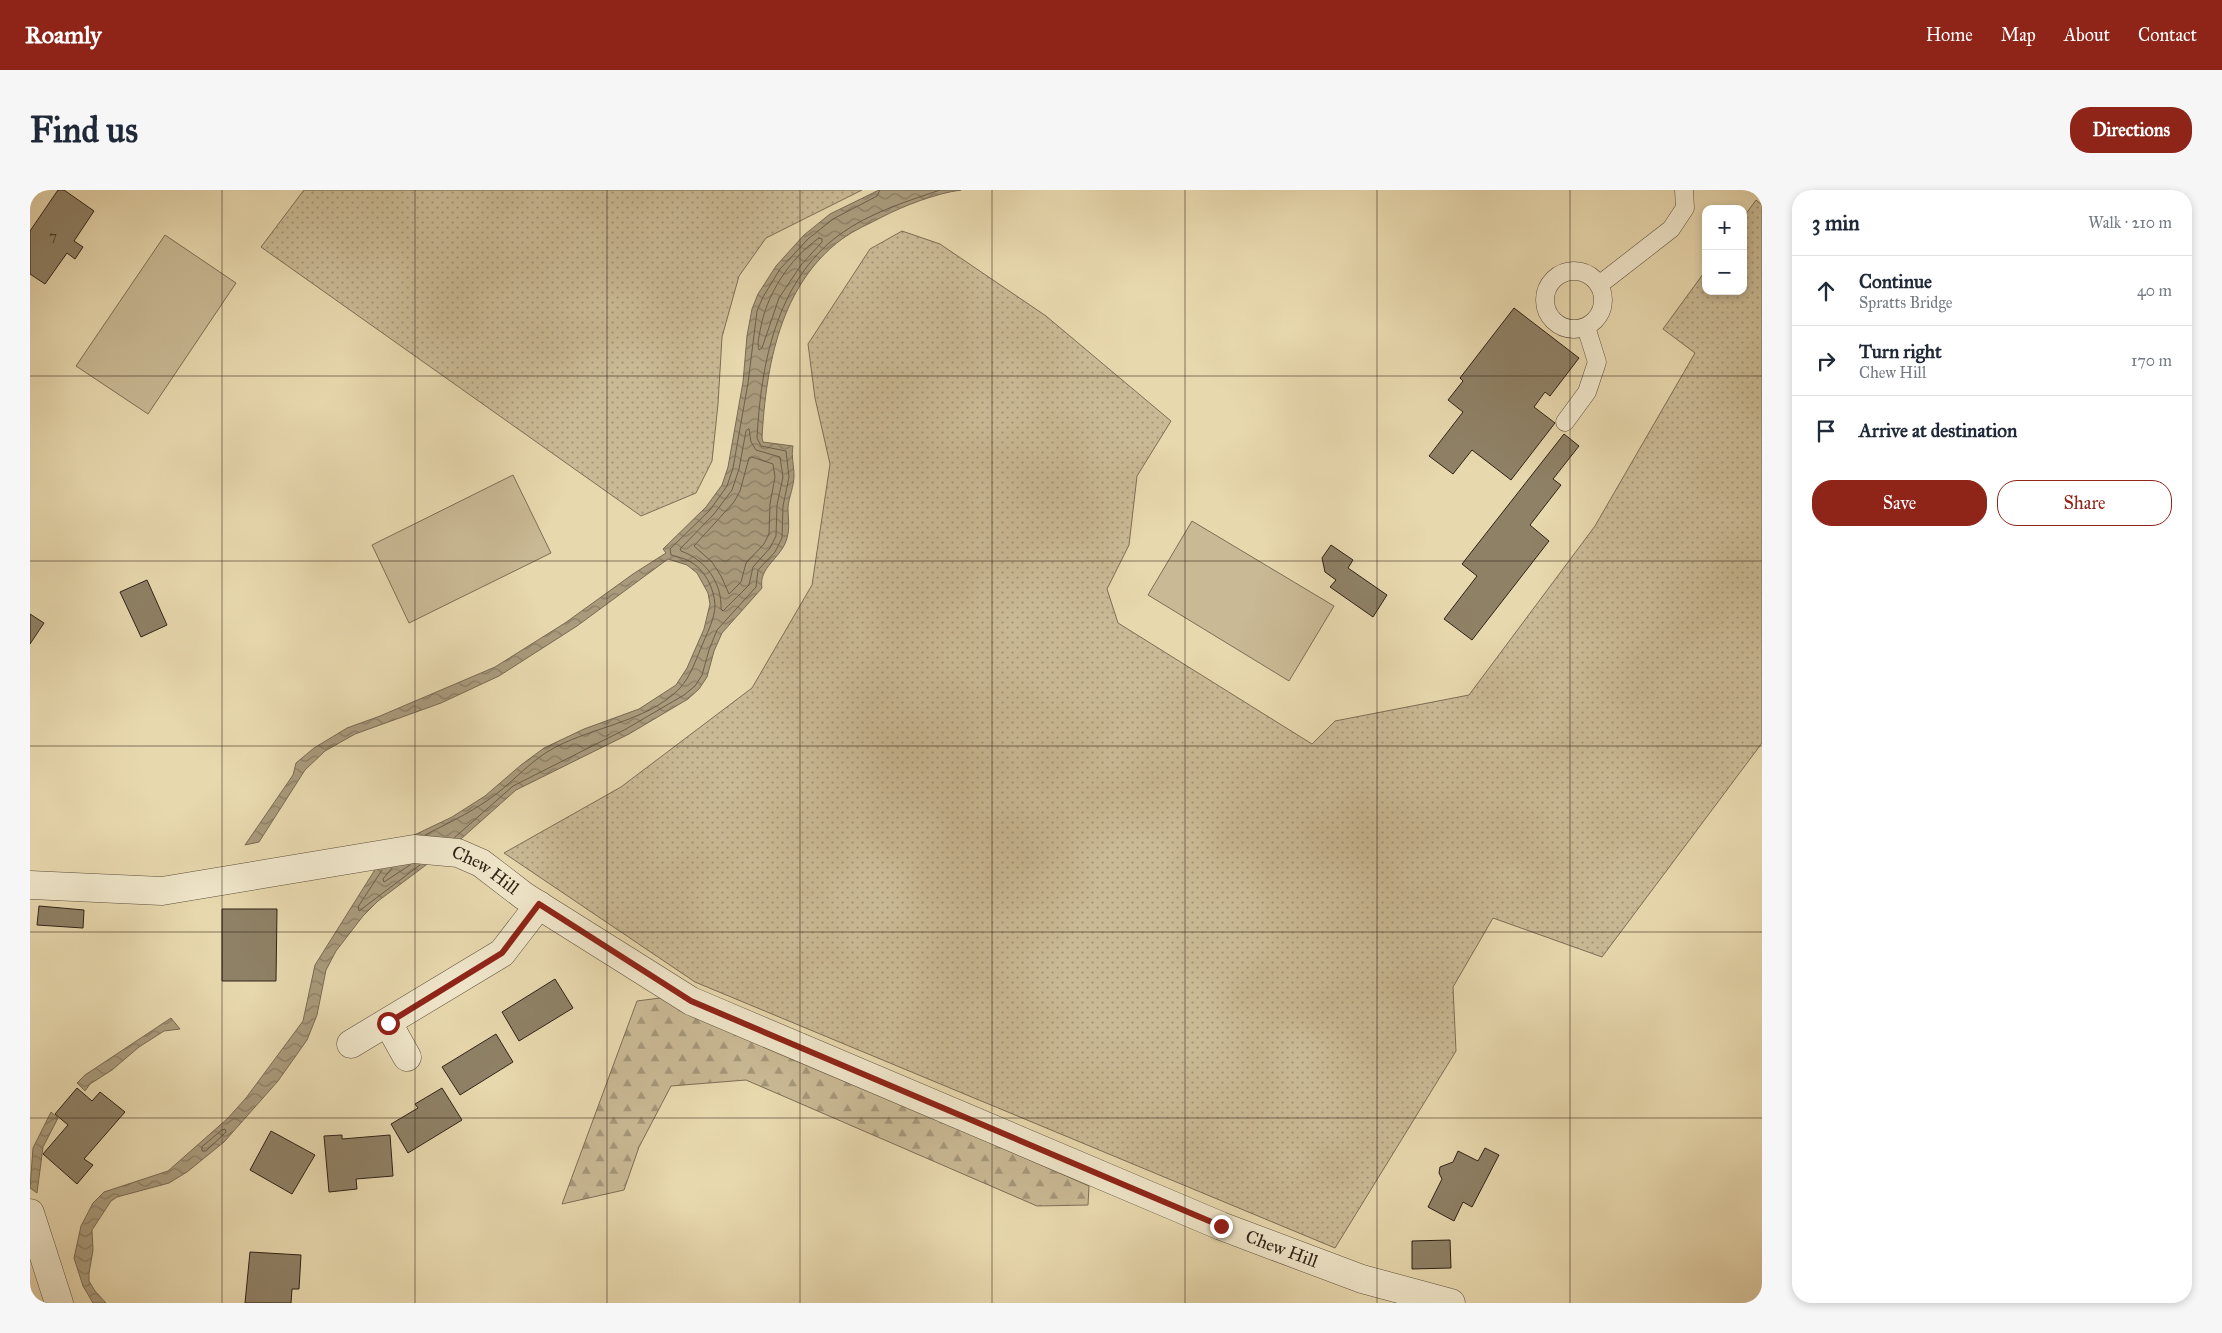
<!DOCTYPE html>
<html lang="en">
<head>
<meta charset="utf-8">
<style>
  :root { --surface:#fff; --page:#f6f6f7; --text:#1f2937; --muted:#747a83; --line:#e0e1e3; --accent:#8f2418 }
  body { margin:0; font-family:"IM FELL Great Primer",serif; background:var(--page); color:var(--text) }
  .controls { position:absolute; right:15px; top:15px; display:grid; overflow:hidden; border-radius:10px; box-shadow:0 2px 8px #0003 }
  .controls button { width:45px; height:45px; display:grid; place-items:center; padding:0; border:0; border-bottom:1px solid var(--line); background:var(--surface); color:var(--text); font:25px sans-serif }
  .stop { position:absolute; width:15px; height:15px; margin:-11px; border:4px solid #8f2418; border-radius:50%; background:#fff }
  .stop.end { background:#8f2418; border-color:#fff; box-shadow:0 1px 5px #0008 }
  .list { margin:0; padding:0; list-style:none }
  h2 { display:flex; justify-content:space-between; align-items:center; height:65px; margin:0; padding:0 20px; font-size:21px }
  h2 small { font-size:16px; font-weight:400; color:var(--muted) }
  .list li { display:grid; grid-template-columns:32px 1fr auto; gap:15px; align-items:center; box-sizing:border-box; height:70px; padding:0 20px; border-top:1px solid var(--line) }
  .list b { display:block; font-size:19px; white-space:nowrap }
  .list p { margin:0; font-size:16px; white-space:nowrap; color:var(--muted) }
  .list em { font-size:16px; font-style:normal; color:var(--muted) }
  .actions { display:flex; gap:10px; padding:15px 20px }
  .actions a { flex:1; padding:11px 0; border:1px solid var(--accent); border-radius:20px; text-align:center; font-size:18px; color:var(--accent) }
  .actions .main { background:var(--accent); color:#fff }
  .icon { flex:none; width:28px; height:28px; fill:none; stroke:currentColor; stroke-width:2; stroke-linecap:round; stroke-linejoin:round }
  .map { position:relative; flex:none; width:1732px; height:1113px; overflow:hidden; border-radius:20px }
  header { display:flex; align-items:center; gap:30px; box-sizing:border-box; height:70px; padding:0 25px; background:var(--accent); color:#fff }
  header strong { font-size:24px }
  nav { display:flex; gap:28px; margin-inline-start:auto; font-size:18px }
  .intro { display:flex; align-items:center; justify-content:space-between; box-sizing:border-box; height:120px; padding:0 30px }
  h1 { margin:0; font-size:35px }
  .button { padding:12px 22px; border-radius:20px; background:var(--accent); color:#fff; font-size:18px; font-weight:700 }
  main { display:flex; gap:30px; padding:0 30px }
  aside { flex:1; background:var(--surface); border-radius:20px; box-shadow:0 2px 8px #0003 }
  .map>svg:first-child { display:block }
  .grass { fill:url(#grass-dots); stroke:#7c6e56 }
  .forest { fill:url(#forest-firs); stroke:#7c6e56 }
  .pitch { fill:#c9b994; stroke:#7c6e56 }
  .water { fill:url(#water-waves); stroke:#786a53 }
  .lines { fill:none; stroke-linecap:round; stroke-linejoin:round }
  .shore { stroke:#6c5e49; stroke-width:1 }
  .building { fill:#8f8166; stroke:#2f2317 }
  .lane-casing { stroke:#5d503d; stroke-width:19 }
  .street-casing { stroke:#5d503d; stroke-width:29 }
  .lane { stroke:#f0e6ca; stroke-width:18 }
  .street { stroke:#f0e6ca; stroke-width:28 }
  .route { stroke:#8f2418; stroke-width:6 }
  .grid { fill:none; stroke:#2f2317; stroke-width:1; stroke-opacity:0.55 }
  .labels { text-anchor:middle; stroke-width:4; stroke-linejoin:round; paint-order:stroke }
  .number-label { font-size:15px; fill:#473a2b }
  .street-label { font-size:18px; fill:#2f2317; stroke:#f0e6ca }
</style>
</head>
<body>
<header>
<strong>Roamly</strong>
<nav><a>Home</a><a>Map</a><a>About</a><a>Contact</a></nav>
</header>
<div class="intro"><h1>Find us</h1><a class="button">Directions</a></div>
<main>
<div class="map">
<svg width="1732" height="1113" viewBox="0 0 1732 1113">
  <defs>
    <pattern id="grass-dots" width="8" height="8" patternUnits="userSpaceOnUse" patternTransform="scale(1.25)"><rect width="8" height="8" fill="#c9b994"/><path d="M2 2h.1M6 6h.1" fill="none" stroke="#a49678" stroke-width="1.8" stroke-linecap="round"/></pattern>
    <pattern id="forest-firs" width="22" height="20" patternUnits="userSpaceOnUse" patternTransform="scale(1.25)"><rect width="22" height="20" fill="#c9b994"/><path d="M5 1l3.5 6h-7zM16 11l3.5 6h-7z" fill="#a49678"/></pattern>
    <pattern id="water-waves" width="16" height="10" patternUnits="userSpaceOnUse" patternTransform="scale(1.25)"><rect width="16" height="10" fill="#a99a7b"/><path d="M0 5q4-4 8 0t8 0" fill="none" stroke="#8a7d64"/></pattern>
  </defs>
  <rect width="100%" height="100%" fill="#e8d8ae"/>
  <filter id="stains"><feTurbulence type="fractalNoise" baseFrequency=".004" numOctaves="4"/><feColorMatrix values="0 0 0 0 .2 0 0 0 0 .09 0 0 0 0 .02 0 0 0 .5 -.17"/></filter>
  <radialGradient id="worn" r=".72"><stop offset=".6" stop-color="#630" stop-opacity="0"/><stop offset="1" stop-color="#630" stop-opacity=".3"/></radialGradient>
  <g class="grass">
    <path d="M274 0H832L736 48 709 86 692 147 688 214 682 271 666 303 611 326 231 57Z"/>
    <path d="M1726 10 1732 15V553L1572 767 1463 728 1423 797 1426 861 1305 1058 665 792 474 663 591 597 722 498 782 395 800 274 785 208 778 154 840 59 872 41 910 54 1016 126 1141 231 1107 286 1099 355 1077 399 1088 433 1282 554 1305 531 1439 505 1565 336 1665 163 1633 139 1676 80V101H1713V28Z"/>
  </g>
  <path class="forest" d="M630 808 1059 996 1058 1015 1007 1016 716 890 641 896 609 957 594 1000 532 1014 607 811Z"/>
  <g class="pitch">
    <path d="M135 45 206 93 118 224 46 176Z"/>
    <path d="M483 285 521 363 379 433 342 355Z"/>
    <path d="M1162 331 1304 416 1259 491 1118 405Z"/>
  </g>
  <g class="water">
    <path d="M849 0H931C907 3 873 16 852 27 839 34 824 40 812 49 750 95 736 176 732 248L733 252 763 256C761 266 764 275 764 286 764 296 759 307 758 317 758 328 760 338 757 348 752 368 728 377 732 398L692 443 684 461 677 487 669 499 658 509 599 544 486 600 432 648 348 711 333 726 306 761 296 780 287 825 277 850 248 891 194 952 157 982 139 993 87 1007 81 1011 62 1040 63 1060 59 1083V1091L65 1101 76 1113H63L53 1096 44 1068 51 1036 63 1013 74 1002 138 981 197 929 216 908 273 831 285 775 346 678 376 649 422 627 455 606 491 575 514 558 554 539 609 519 646 495 657 478 674 439 680 414 678 403 667 383 657 375 638 369 547 436 469 486 411 513 325 544 295 561 275 580 229 652 215 655 263 585 266 573 284 558 317 538 350 526 465 477 535 433 603 384 636 363 633 359 676 317 692 295 698 277 713 192 717 146 722 119 728 104 746 76 774 45 800 24Z"/>
    <path d="M141 828 150 839 134 841 109 857 82 880 60 894 55 901 47 893 55 885Z"/>
    <path d="M21 922 28 928 13 957 7 1003 0 998 3 958Z"/>
  </g>
  <g class="lines">
    <g class="shore">
      <path d="M789 48 792 49V52L771 75 749 108 732 158 729 160C727 154 729 147 730 141 736 105 759 69 789 48Z"/>
      <path d="M719 239 721 252 726 260 750 267 753 287 747 315 746 346 740 358 723 377 719 395 693 421 691 419C692 393 676 370 651 361L650 359 684 324 702 300 709 279 716 241Z"/>
      <path d="M722 267 743 274 745 287 740 314 739 344 734 354 716 373 711 392 699 404 691 386 682 372 664 356 704 312 710 301 719 268Z"/>
      <path d="M395 645C416 634 438 624 458 610 479 596 495 576 517 562 557 537 617 533 650 498 660 487 665 472 671 458 676 445 685 429 685 415 684 398 675 379 659 371 654 368 647 367 641 365L640 359 680 320 697 296 703 278 718 193 727 121 733 107 750 79 778 49 803 29 847 6 850 0"/>
      <path d="M424 648 483 596 596 539 654 505 665 496 672 485 679 460 687 440 726 397 728 380 745 362 752 348 753 316 759 287 756 261 731 256 727 248C731 174 746 92 809 45 839 23 875 12 910 0"/>
      <path d="M362 678 353 689 354 692 380 675"/>
      <path d="M352 680 328 717 329 721 390 675"/>
      <path d="M192 940 195 939 196 942 176 961H172V957Z"/>
    </g>
  </g>
  <g class="building">
    <path d="M28 0H34L64 21 44 51 53 57 45 69 37 63 15 94 0 84V41Z"/>
    <path d="M1484 118 1549 168 1520 206 1515 202 1504 217 1525 233 1481 290 1442 260 1423 284 1399 266 1433 222 1418 210 1433 191 1430 188Z"/>
    <path d="M1534 244 1549 256 1523 289 1531 295 1500 335 1519 351 1442 450 1414 429 1447 386 1432 374Z"/>
    <path d="M1301 355 1323 370 1318 378 1357 405 1343 427 1300 397 1306 390 1295 382 1292 368Z"/>
    <path d="M117 390 137 435 111 447 90 402Z"/>
    <path d="M0 424 14 433 0 454Z"/>
    <path d="M9 716 54 720 53 738 7 735Z"/>
    <path d="M192 719H247L246 791H192Z"/>
    <path d="M525 789 543 818 489 851 472 822Z"/>
    <path d="M466 844 483 872 430 905 412 877Z"/>
    <path d="M47 898 62 911 70 902 95 922 54 969 63 975 47 994 13 964 38 935 25 924Z"/>
    <path d="M412 898 432 930 378 963 361 934 388 918 385 914Z"/>
    <path d="M241 941 285 965 262 1004 220 980Z"/>
    <path d="M312 945V949L360 945 363 986 326 989 327 999 299 1002 294 946Z"/>
    <path d="M1455 958 1469 965 1442 1017 1433 1012 1424 1031 1398 1017 1412 989 1409 983 1410 977 1423 972 1428 961 1448 971Z"/>
    <path d="M1420 1050 1421 1078 1382 1079V1051Z"/>
    <path d="M220 1062 271 1065 269 1099H262L261 1113H215Z"/>
  </g>
  <g class="lines">
    <g class="lane-casing">
      <g id="lane">
        <circle cx="1544" cy="110" r="29"/>
        <path d="M1569 95 1641 39 1655 18 1654 0"/>
        <path d="M1535 232 1557 202 1567 172 1556 137"/>
      </g>
    </g>
    <g class="street-casing">
      <g id="street">
        <path id="s1" d="M0 695 132 701 384 659 428 663 451 673 494 706 661 811 1191 1036 1332 1089 1421 1113"/>
        <path d="M358 833 377 867"/>
        <path d="M321 854 472 763 509 715"/>
        <path d="M0 1023 29 1113"/>
      </g>
    </g>
    <use href="#lane" class="lane"/>
    <use href="#street" class="street"/>
  </g>
  <g class="lines">
    <path class="route" d="M358 833 472 763 509 714 661 811 1191 1036"/>
  </g>
  <path class="grid" d="M192 0V1113M385 0V1113M577 0V1113M770 0V1113M962 0V1113M1155 0V1113M1347 0V1113M1540 0V1113M0 186H1732M0 371H1732M0 556H1732M0 742H1732M0 928H1732"/>
  <g class="labels">
    <g class="number-label">
      <text x="23" y="51">7</text>
    </g>
    <g class="street-label">
      <text dy="6" stroke="none"><textPath href="#s1" startOffset="464">Chew Hill</textPath></text>
      <text dy="6" stroke="none"><textPath href="#s1" startOffset="1349">Chew Hill</textPath></text>
    </g>
  </g>
  <rect width="100%" height="100%" filter="url(#stains)"/>
  <rect width="100%" height="100%" fill="url(#worn)"/>
</svg>
<div class="controls">
<button>+</button>
<button>−</button>
</div>
<div class="stop" style="left:358px;top:833px"></div>
<div class="stop end" style="left:1191px;top:1036px"></div>
</div>
<aside>
<h2>3 min<small>Walk · 210 m</small></h2>
<ul class="list">
<li><svg class="icon" aria-label="ahead" viewBox="0 0 24 24"><path d="M12 20V5M6 11l6-6 6 6"/></svg><div><b>Continue</b><p>Spratts Bridge</p></div><em>40 m</em></li>
<li><svg class="icon" aria-label="right" viewBox="0 0 24 24"><path d="M7 20v-9h11M14 6l5 5-5 5"/></svg><div><b>Turn right</b><p>Chew Hill</p></div><em>170 m</em></li>
<li><svg class="icon" aria-label="arrive" viewBox="0 0 24 24"><path d="M6 21V4h12l-3 4 3 4H6"/></svg><div><b>Arrive at destination</b></div></li>
</ul>
<div class="actions"><a class="main">Save</a><a>Share</a></div>
</aside>
</main>
</body>
</html>
